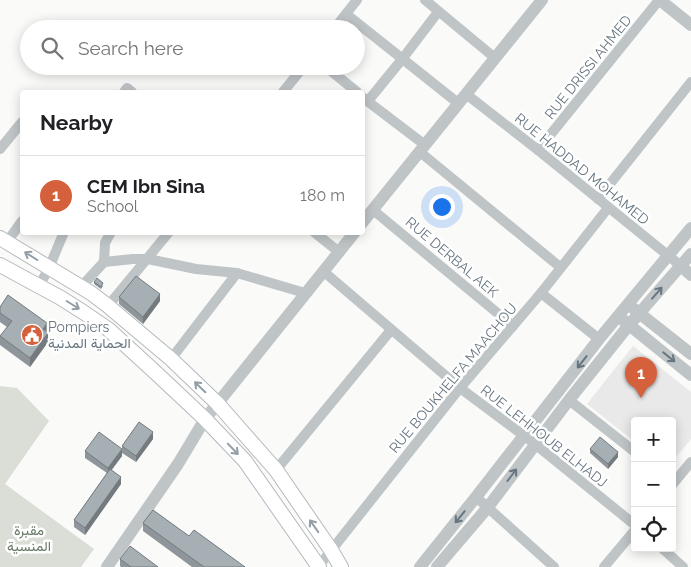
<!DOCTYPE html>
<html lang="en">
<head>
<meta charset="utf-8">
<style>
  :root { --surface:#fff; --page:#f6f6f6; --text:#202124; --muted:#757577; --line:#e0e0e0; --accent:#d5613c }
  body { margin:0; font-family:Raleway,Vazirmatn,sans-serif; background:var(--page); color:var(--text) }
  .controls { position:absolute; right:15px; bottom:15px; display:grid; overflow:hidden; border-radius:5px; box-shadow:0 2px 12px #0003 }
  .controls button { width:45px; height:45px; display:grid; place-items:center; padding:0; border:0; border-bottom:1px solid var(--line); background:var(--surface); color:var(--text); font:25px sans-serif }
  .you { position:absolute; left:441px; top:206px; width:18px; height:18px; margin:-12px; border:4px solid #fff; border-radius:50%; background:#1a73e8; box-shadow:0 0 0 8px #1a73e833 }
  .badge { display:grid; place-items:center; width:32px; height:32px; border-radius:50%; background:var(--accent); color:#fff; font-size:16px; font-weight:700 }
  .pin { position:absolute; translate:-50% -41px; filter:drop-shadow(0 1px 2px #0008) }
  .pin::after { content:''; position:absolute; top:26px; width:18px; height:15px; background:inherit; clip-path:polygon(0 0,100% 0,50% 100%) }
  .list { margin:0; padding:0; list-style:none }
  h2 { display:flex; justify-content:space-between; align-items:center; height:65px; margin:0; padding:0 20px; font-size:21px }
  h2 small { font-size:16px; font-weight:400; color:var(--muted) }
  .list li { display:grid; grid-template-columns:32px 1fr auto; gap:15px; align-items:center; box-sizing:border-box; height:80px; padding:0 20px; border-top:1px solid var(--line) }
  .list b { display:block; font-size:19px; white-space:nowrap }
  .list p { margin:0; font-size:16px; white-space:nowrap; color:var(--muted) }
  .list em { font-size:16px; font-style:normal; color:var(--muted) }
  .icon { flex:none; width:28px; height:28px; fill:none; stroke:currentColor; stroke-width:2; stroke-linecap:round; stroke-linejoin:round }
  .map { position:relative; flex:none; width:691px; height:567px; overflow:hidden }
  .search { position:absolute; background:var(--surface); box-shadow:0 2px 12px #0003; left:20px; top:20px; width:345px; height:55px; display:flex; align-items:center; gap:12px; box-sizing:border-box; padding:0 18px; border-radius:28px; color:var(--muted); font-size:19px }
  .panel { position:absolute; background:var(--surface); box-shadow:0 2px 12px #0003; left:20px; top:90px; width:345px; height:145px; border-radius:5px }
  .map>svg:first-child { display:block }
  .built { fill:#e8e9e8 }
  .green { fill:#daded7 }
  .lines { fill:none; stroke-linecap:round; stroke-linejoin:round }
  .secondary-casing { stroke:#b4b9be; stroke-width:16 }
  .minor { stroke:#bfc4c7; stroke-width:10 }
  .tertiary { stroke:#bfc4c7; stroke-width:12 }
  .secondary { stroke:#fff; stroke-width:14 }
  .wall { fill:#8f969b }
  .shaded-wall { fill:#747a7e }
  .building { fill:#a6afb4; stroke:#747a7e }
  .oneway { stroke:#949ea6 }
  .oneway2 { stroke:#667580 }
  .labels { text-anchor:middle; stroke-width:5; stroke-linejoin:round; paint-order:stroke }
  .street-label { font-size:14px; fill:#667580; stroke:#fff }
  .poi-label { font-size:14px; fill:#667580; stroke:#fff; text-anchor:start }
  .park-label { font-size:14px; fill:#687966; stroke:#fff }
</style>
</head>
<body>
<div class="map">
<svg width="691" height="567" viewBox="0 0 691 567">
  <rect width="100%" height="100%" fill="#fafaf8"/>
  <path class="built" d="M633 346 691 392V439L672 462V421H635V442L587 404Z"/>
  <path class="green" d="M0 386 17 388 49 421 5 484 94 549 81 567H0Z"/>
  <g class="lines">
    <g class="secondary-casing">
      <g id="secondary">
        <path d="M0 238 91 293 108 306 171 359 217 403 276 470 331 550 341 567"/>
        <path d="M0 265 61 298 83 312 108 329 155 372 205 419 245 461 319 567"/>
      </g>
    </g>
    <g class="minor">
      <path d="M425 0 495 58"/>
      <path d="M346 14 458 103"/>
      <path d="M334 29 357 0"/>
      <path d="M325 66 357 92"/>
      <path d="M124 92 127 88 132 92"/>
      <path d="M283 92 304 66"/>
      <path d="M466 94 538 150 681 266"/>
      <path d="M362 97 425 145"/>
      <path d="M368 101 403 58 438 12"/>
      <path d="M0 149 22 122"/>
      <path d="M538 150 659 0"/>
      <path d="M420 152 560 267"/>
      <path d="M598 199 691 82"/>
      <path d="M373 210 513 326"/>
      <path d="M314 232 339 252"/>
      <path d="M7 242 22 221"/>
      <path d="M104 262 105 243 111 232"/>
      <path d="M323 271 460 388 535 444 635 525"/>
      <path d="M39 286 49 268 64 232"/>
      <path d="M81 287 104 262 133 259H148L196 269 237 273 305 293"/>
      <path d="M541 293 599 339"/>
      <path d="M108 306 169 232"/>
      <path d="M171 359 237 273"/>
      <path d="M569 400 635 452"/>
      <path d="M276 470 391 330"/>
      <path d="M672 485 691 462"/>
      <path d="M476 497 554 567"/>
      <path d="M662 548 683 567"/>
      <path d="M318 567 460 388 541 293 608 208"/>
      <path d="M604 567 635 530"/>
    </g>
    <g class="tertiary">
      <path d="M660 0 691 25"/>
      <path d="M362 223 542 0"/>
      <path d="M681 266 691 275"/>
      <path d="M634 309 691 354"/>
      <path d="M623 320 691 375"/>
      <path d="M107 567 178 464 205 419 355 232"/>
      <path d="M420 567 476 497 599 339 691 228"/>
      <path d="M437 567 488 507 569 400 629 325 691 254"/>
    </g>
    <use href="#secondary" class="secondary"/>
  </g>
  <g class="wall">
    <path d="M94 282 103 286 101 289 94 284Z"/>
    <path d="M119 297 160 301 143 324 119 304Z"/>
    <path d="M0 307 47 332 48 342 30 367 0 345V336L7 327 0 322Z"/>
    <path d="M153 439 136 462 122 453V446Z"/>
    <path d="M590 449 618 457 608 469 590 453Z"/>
    <path d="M85 451 122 456 111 470 121 484 85 535 74 527V520L107 473 85 458Z"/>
    <path d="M143 523 189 536 245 567H192L143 531Z"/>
    <path d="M120 559 158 567H121L120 566Z"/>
  </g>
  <g class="shaded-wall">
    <path d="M160 294V301L143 324V317Z"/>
    <path d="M47 323V332L43 329Z"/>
    <path d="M48 333V342L30 367V358Z"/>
    <path d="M153 432V439L136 462V456Z"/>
    <path d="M122 449V456L108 475V468Z"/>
    <path d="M618 452V457L608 469V464Z"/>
    <path d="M121 477V484L85 535V528Z"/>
  </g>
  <g class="building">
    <path d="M136 276 160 294 143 317 119 297Z"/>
    <path d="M97 278 103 283 101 287 94 282Z"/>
    <path d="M8 295 47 323 43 329 48 333 30 358 0 336 12 321 0 313V307Z"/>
    <path d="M139 422 153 432 136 456 122 446Z"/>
    <path d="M99 432 122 449 108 468 85 451Z"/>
    <path d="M600 437 618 452 608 464 590 449Z"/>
    <path d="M110 469 121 477 85 528 74 520Z"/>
    <path d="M153 510 189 536 194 530 245 567H204L143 523Z"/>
    <path d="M130 546 158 567H131L120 559Z"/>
  </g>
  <defs><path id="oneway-shaft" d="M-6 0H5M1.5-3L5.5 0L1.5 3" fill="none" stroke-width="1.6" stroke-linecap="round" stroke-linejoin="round" transform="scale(1.25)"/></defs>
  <g class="oneway">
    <use href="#oneway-shaft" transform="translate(31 256) rotate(-148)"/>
    <use href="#oneway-shaft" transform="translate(73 305) rotate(32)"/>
    <use href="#oneway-shaft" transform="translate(200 387) rotate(-136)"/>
    <use href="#oneway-shaft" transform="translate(233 449) rotate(46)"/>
    <use href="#oneway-shaft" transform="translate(314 526) rotate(-125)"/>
  </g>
  <g class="oneway2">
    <use href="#oneway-shaft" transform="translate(657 293) rotate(-49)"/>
    <use href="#oneway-shaft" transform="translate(669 357) rotate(39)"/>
    <use href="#oneway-shaft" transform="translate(582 362) rotate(128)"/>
    <use href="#oneway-shaft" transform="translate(512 475) rotate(-53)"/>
    <use href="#oneway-shaft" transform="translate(460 517) rotate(129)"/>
  </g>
  <defs>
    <g id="civic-disc" transform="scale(1.125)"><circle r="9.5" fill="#d5613c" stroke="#fff"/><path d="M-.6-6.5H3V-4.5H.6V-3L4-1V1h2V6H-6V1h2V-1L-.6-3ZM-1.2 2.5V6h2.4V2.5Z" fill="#fff"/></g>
  </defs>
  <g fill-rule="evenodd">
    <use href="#civic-disc" x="32" y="335"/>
  </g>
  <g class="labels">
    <g class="street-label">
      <text transform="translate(588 67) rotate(-51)" y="5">RUE DRISSI AHMED</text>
      <text transform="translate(582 169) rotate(39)" y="5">RUE HADDAD MOHAMED</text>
      <text transform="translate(452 257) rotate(40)" y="5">RUE DERBAL AEK</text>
      <text transform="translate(453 378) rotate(-50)" y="5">RUE BOUKHELFA MAACHOU</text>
      <text transform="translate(544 436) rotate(38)" y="5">RUE LEHHOUB ELHADJ</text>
    </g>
    <g class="poi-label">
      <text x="48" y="332">Pompiers<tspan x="48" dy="16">الحماية المدنية</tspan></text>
    </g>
    <g class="park-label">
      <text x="29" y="535">مقبرة<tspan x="29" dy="16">المنسية</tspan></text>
    </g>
  </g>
</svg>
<div class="controls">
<button>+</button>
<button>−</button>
<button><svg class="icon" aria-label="locate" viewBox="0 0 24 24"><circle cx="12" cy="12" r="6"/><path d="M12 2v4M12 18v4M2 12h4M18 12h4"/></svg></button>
</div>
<div class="you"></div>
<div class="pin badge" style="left:641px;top:398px">1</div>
<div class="search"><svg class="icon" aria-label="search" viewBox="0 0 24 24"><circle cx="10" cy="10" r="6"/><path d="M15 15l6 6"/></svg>Search here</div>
<section class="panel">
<h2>Nearby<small></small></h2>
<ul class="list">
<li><span class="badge">1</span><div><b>CEM Ibn Sina</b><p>School</p></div><em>180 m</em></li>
</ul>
</section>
</div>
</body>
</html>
